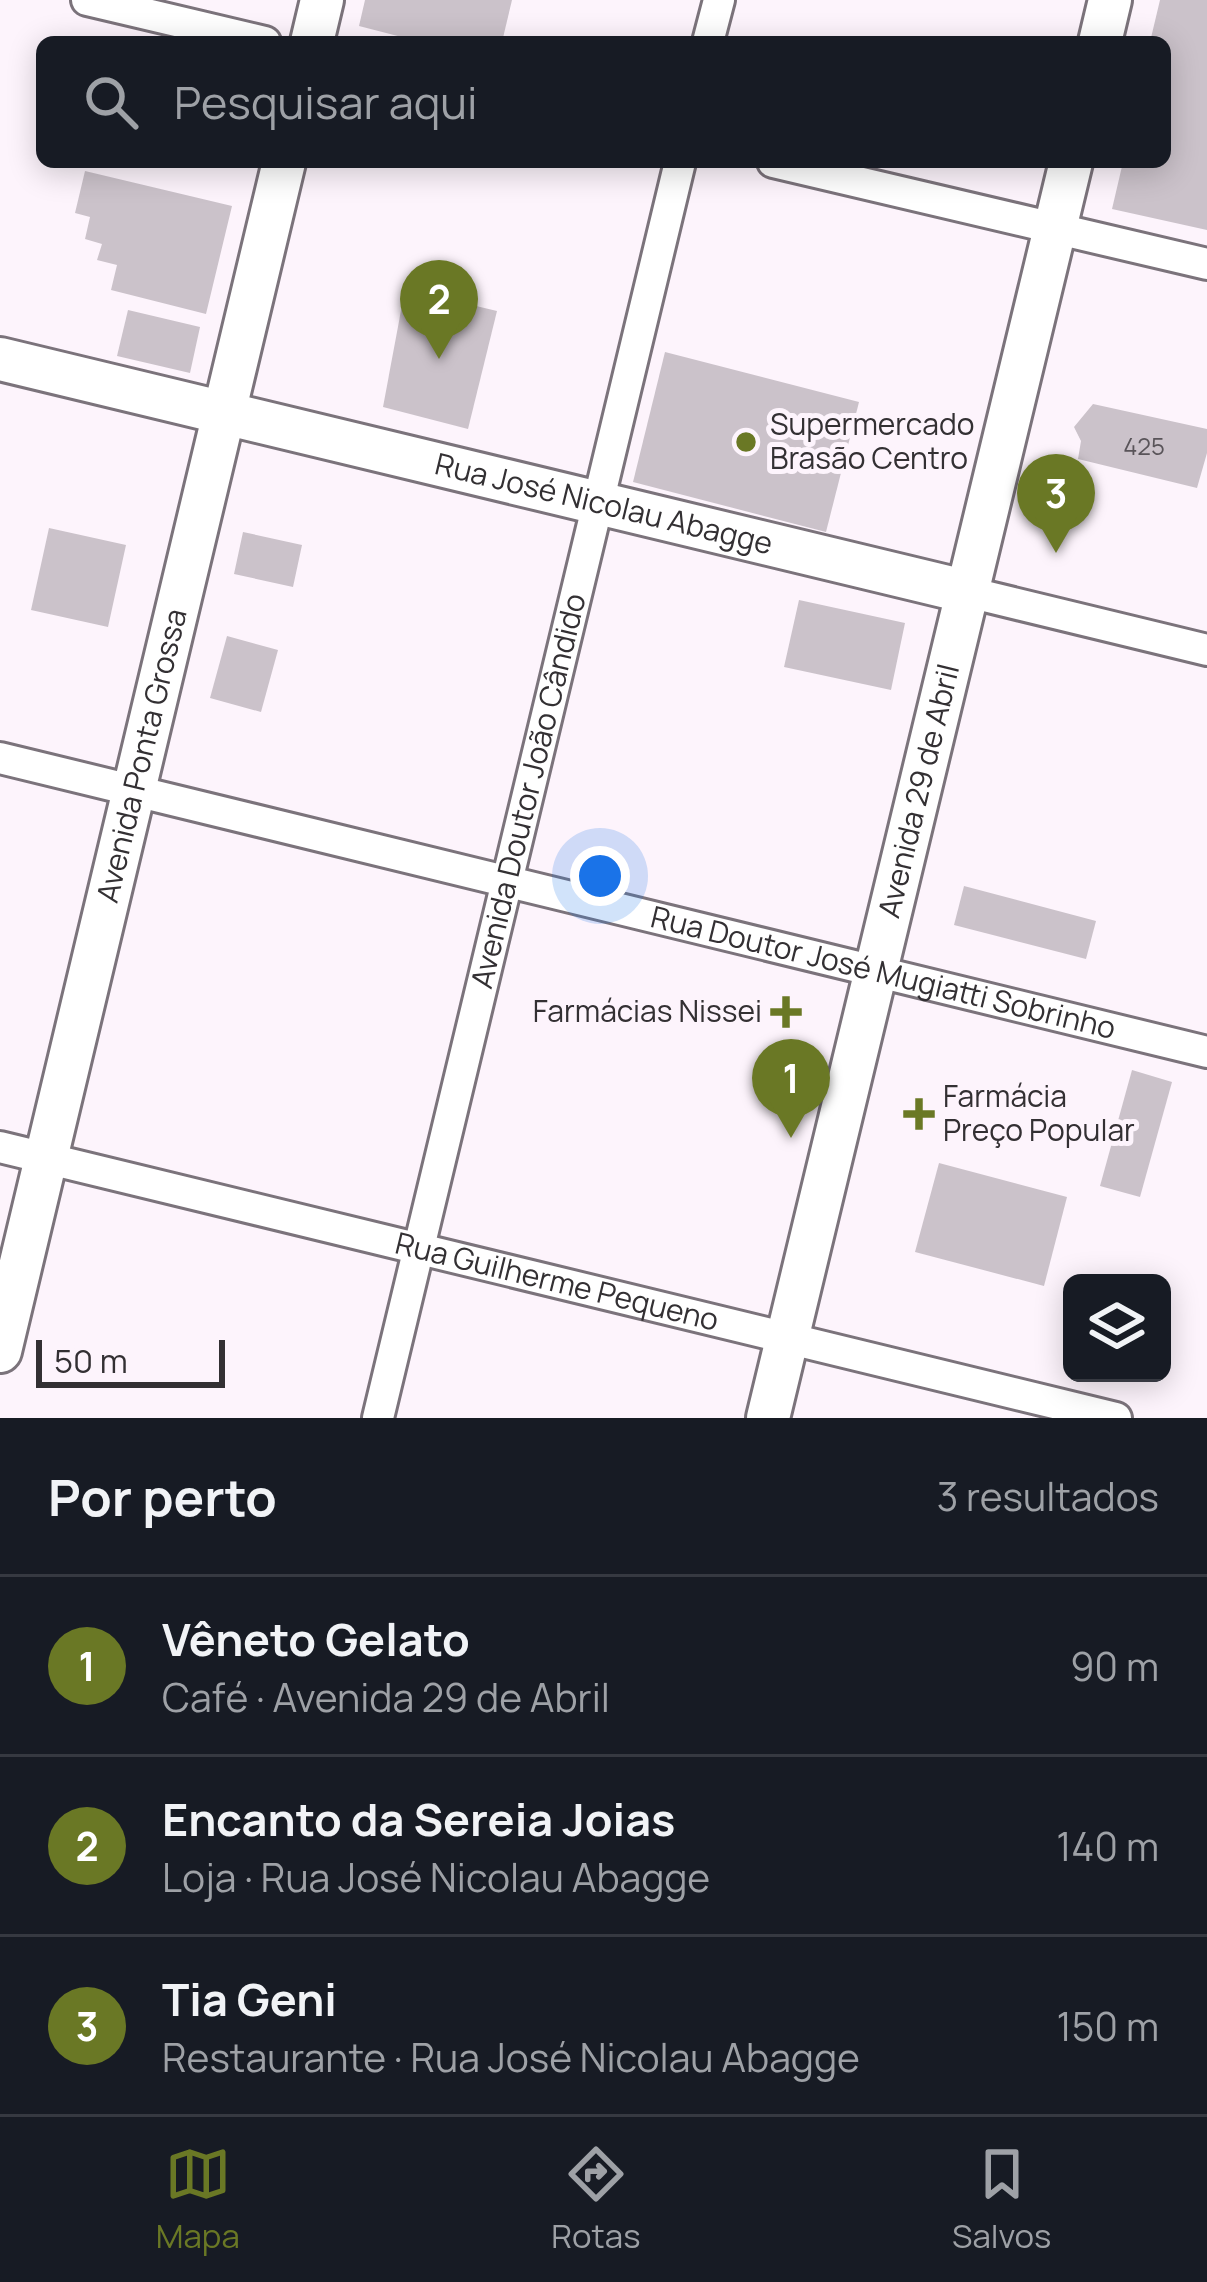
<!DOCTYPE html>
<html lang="pt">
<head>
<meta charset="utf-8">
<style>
  :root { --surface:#171b24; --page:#20242c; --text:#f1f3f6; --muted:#9ea1a6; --line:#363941; --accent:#6a7825 }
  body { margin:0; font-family:Manrope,sans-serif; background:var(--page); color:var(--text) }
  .controls { position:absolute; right:36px; bottom:36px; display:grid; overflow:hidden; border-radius:18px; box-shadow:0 6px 30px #0003 }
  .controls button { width:108px; height:108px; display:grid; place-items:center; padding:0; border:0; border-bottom:3px solid var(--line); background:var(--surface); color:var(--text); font:60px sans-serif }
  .scale { position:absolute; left:36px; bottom:30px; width:189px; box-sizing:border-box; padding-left:12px; border:6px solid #333033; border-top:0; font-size:33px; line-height:42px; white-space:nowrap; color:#333033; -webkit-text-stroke:9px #fdf4fc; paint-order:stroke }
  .you { position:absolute; left:600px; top:876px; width:42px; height:42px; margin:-30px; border:9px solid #fff; border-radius:50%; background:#1a73e8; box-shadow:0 0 0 18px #1a73e833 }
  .badge { display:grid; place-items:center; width:78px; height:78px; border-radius:50%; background:var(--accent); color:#fff; font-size:39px; font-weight:700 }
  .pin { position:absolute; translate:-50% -99px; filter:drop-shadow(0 3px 6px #0008) }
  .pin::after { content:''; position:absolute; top:63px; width:42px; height:36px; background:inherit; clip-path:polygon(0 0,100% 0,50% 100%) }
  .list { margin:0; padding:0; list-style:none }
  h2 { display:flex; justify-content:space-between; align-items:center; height:156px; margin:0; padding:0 48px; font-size:51px }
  h2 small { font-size:39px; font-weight:400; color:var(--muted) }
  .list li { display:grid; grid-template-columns:78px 1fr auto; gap:36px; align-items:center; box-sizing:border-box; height:180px; padding:0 48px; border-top:3px solid var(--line) }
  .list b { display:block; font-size:45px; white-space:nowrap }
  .list p { margin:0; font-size:39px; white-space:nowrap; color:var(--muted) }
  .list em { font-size:39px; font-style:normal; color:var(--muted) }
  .icon { flex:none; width:66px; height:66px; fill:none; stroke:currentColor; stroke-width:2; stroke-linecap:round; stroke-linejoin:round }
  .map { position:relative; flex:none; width:1207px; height:1418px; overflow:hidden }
  .search { position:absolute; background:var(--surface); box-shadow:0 6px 30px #0003; left:36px; right:36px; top:36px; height:132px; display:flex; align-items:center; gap:30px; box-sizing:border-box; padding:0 42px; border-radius:18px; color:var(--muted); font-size:45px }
  .sheet { height:696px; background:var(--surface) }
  nav { display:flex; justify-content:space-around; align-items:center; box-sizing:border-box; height:168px; border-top:3px solid var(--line); background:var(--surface); font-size:33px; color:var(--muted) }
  nav a { display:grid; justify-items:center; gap:6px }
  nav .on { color:var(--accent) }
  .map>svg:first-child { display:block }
  .building { fill:#cbc2ca }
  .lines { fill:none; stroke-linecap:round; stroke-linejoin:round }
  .street-casing { stroke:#7b737b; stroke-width:36 }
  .secondary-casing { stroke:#7b737b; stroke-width:48 }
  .street { stroke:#fff; stroke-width:30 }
  .secondary { stroke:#fff; stroke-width:42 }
  .poi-dot { fill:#6a7825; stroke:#fdf4fc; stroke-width:4.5 }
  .labels { text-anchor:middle; stroke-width:10; stroke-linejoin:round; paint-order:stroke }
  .number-label { font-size:24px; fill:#595459 }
  .poi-label { font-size:30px; fill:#333033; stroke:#fdf4fc; text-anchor:start }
  .street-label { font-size:30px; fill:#333033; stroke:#fdf4fc }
</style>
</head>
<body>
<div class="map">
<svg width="1207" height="1418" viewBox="0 0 1207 1418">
  <rect width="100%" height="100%" fill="#fdf4fc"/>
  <g class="building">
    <path d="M365 0H512L502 42H421L359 26Z"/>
    <path d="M1160 0H1207V230L1112 209 1123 162H1165V42H1150Z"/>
    <path d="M85 171 232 206 206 314 111 290 117 265 97 260 102 244 85 239 90 217 75 213Z"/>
    <path d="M405 289 497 311 468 429 383 407Z"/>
    <path d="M128 310 200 327 190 373 117 356Z"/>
    <path d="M665 352 859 402 826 532 633 482Z"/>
    <path d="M1093 404 1207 429V453L1197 488 1078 459 1081 441 1074 427Z"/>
    <path d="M49 528 126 545 108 627 31 610Z"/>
    <path d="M243 532 302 545 293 587 234 574Z"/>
    <path d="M799 600 905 623 891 690 784 667Z"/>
    <path d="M227 636 278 650 261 712 210 698Z"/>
    <path d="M964 886 1096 921 1086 959 954 925Z"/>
    <path d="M1132 1070 1172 1082 1140 1197 1100 1186Z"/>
    <path d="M939 1163 1067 1197 1044 1286 915 1252Z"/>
  </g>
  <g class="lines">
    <g class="street-casing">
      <g id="street">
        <path d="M87 0 265 42"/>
        <path d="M708 42 719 0"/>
        <path d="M773 162 1207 264"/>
        <path d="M968 592 1207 650"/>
        <path id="s1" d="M0 758 1207 1052"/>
        <path id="s2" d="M0 1147 1116 1418"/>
        <path id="s3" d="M378 1418 680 162"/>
      </g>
    </g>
    <g class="secondary-casing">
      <g id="secondary">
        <path d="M312 42 322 0"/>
        <path d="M1100 42 1110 0"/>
        <path id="s4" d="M0 359 968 592"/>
        <path id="s5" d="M0 1351 284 162"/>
        <path id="s6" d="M768 1418 1071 162"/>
      </g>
    </g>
    <use href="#street" class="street"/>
    <use href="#secondary" class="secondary"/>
  </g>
  <g class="poi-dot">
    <circle cx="746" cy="442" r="12"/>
    <path d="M780 994h12v12h12v12h-12v12h-12v-12h-12v-12h12z"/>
    <path d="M913 1096h12v12h12v12h-12v12h-12v-12h-12v-12h12z"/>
  </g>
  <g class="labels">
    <g class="number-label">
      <text x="1144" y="455">425</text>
    </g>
    <g class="poi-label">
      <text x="770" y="435">Supermercado<tspan x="770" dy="34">Brasão Centro</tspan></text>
      <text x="762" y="1022" text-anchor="end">Farmácias Nissei</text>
      <text x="943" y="1107">Farmácia<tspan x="943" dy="34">Preço Popular</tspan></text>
    </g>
    <g class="street-label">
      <text dy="10" stroke="none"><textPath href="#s4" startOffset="621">Rua José Nicolau Abagge</textPath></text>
      <text dy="10" stroke="none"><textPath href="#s5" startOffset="612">Avenida Ponta Grossa</textPath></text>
      <text dy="10" stroke="none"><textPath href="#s3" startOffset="645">Avenida Doutor João Cândido</textPath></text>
      <text dy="10" stroke="none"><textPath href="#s6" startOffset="645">Avenida 29 de Abril</textPath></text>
      <text dy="10" stroke="none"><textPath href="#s1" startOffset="909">Rua Doutor José Mugiatti Sobrinho</textPath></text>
      <text dy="10" stroke="none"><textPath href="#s2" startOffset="573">Rua Guilherme Pequeno</textPath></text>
    </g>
  </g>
</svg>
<div class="controls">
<button><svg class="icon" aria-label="layers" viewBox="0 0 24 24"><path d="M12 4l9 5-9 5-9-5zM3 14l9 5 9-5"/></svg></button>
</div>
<div class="scale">50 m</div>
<div class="you"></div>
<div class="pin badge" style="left:791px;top:1138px">1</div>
<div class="pin badge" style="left:439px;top:359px">2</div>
<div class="pin badge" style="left:1056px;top:553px">3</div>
<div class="search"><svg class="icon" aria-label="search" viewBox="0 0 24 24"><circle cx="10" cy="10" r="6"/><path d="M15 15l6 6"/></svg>Pesquisar aqui</div>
</div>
<section class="sheet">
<h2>Por perto<small>3 resultados</small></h2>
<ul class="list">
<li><span class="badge">1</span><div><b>Vêneto Gelato</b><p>Café · Avenida 29 de Abril</p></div><em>90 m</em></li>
<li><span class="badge">2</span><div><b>Encanto da Sereia Joias</b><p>Loja · Rua José Nicolau Abagge</p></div><em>140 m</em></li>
<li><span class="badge">3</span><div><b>Tia Geni</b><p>Restaurante · Rua José Nicolau Abagge</p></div><em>150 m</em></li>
</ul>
</section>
<nav>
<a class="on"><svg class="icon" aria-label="map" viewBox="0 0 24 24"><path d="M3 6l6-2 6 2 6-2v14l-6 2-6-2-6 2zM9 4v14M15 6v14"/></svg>Mapa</a>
<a><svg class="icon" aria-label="directions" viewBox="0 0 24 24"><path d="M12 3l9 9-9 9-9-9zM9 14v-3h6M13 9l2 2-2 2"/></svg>Rotas</a>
<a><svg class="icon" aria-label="saved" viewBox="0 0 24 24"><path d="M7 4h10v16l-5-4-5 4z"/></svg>Salvos</a>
</nav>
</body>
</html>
